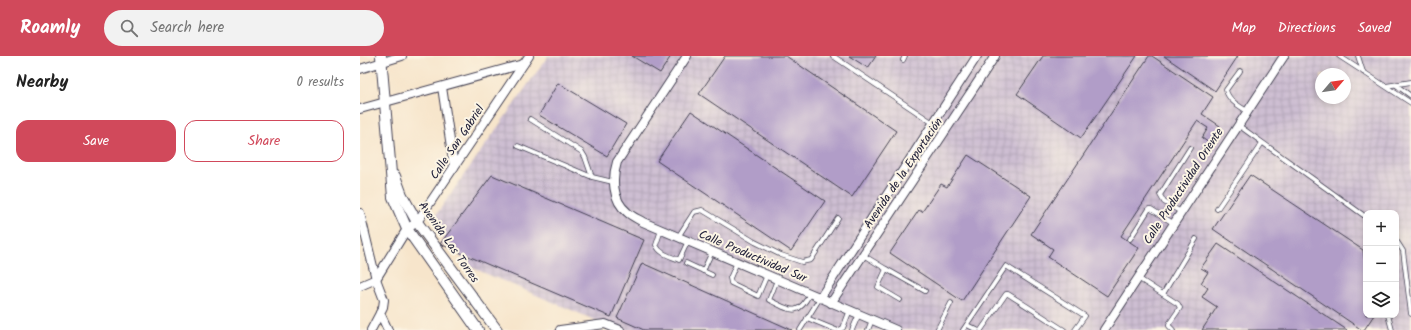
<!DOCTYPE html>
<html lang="en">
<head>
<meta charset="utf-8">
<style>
  :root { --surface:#fff; --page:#f2f2f2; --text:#222; --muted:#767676; --line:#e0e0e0; --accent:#d1495b }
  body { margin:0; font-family:Kalam,sans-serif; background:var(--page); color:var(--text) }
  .controls { position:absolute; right:12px; bottom:12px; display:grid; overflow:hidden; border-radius:8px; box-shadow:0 2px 6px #0003 }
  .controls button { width:36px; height:36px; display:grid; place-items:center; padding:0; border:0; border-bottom:1px solid var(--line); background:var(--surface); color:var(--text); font:20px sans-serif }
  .compass { position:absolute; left:955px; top:12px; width:36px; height:36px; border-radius:50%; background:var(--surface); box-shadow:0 2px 6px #0003; rotate:61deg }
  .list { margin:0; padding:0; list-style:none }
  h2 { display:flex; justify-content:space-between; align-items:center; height:52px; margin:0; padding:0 16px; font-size:17px }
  h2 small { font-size:13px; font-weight:400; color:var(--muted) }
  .actions { display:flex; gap:8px; padding:12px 16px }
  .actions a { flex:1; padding:9px 0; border:1px solid var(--accent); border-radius:12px; text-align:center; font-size:14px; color:var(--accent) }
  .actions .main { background:var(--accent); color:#fff }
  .icon { flex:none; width:22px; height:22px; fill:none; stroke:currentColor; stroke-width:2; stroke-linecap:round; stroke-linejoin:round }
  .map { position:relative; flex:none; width:1051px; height:274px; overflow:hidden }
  header { display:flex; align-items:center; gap:24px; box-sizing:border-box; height:56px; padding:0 20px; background:var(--accent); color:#fff }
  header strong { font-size:19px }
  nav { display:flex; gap:22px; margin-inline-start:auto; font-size:14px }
  .search { width:280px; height:36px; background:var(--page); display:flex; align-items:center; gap:10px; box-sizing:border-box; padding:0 14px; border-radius:22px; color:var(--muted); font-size:15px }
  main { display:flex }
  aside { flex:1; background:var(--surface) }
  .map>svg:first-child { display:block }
  .industrial { fill:url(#industrial-grid); fill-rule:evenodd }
  .building { fill:#b19dc8 }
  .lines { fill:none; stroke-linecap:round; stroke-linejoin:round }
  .service-casing { stroke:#423f51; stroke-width:5.5 }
  .minor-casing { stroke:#423f51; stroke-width:10 }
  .tertiary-casing { stroke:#423f51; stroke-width:12 }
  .service { stroke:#fff; stroke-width:4 }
  .minor { stroke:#fff; stroke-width:8 }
  .tertiary { stroke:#fff; stroke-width:10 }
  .labels { text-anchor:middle; stroke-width:4; stroke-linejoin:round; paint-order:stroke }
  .street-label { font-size:12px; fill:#22223b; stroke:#fcf5e5 }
</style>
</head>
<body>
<header>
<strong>Roamly</strong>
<div class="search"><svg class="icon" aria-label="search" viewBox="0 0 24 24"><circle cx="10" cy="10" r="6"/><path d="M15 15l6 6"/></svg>Search here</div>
<nav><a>Map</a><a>Directions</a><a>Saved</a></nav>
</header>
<main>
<aside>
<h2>Nearby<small>0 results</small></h2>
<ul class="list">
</ul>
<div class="actions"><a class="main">Save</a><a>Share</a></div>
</aside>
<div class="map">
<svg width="1051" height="274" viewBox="0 0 1051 274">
  <defs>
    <pattern id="industrial-grid" width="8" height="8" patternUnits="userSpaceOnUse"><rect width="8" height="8" fill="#cdbed2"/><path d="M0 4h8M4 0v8" fill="none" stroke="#b0a3b5"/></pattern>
  </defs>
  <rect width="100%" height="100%" fill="#fcf5e5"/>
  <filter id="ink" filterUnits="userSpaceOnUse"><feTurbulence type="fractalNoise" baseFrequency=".025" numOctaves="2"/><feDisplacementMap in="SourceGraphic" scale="8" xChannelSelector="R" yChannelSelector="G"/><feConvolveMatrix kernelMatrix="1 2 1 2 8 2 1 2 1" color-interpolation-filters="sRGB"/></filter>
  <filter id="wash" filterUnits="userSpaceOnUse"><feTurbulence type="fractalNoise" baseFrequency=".012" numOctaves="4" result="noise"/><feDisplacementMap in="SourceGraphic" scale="16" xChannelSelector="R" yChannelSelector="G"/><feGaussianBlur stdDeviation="0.9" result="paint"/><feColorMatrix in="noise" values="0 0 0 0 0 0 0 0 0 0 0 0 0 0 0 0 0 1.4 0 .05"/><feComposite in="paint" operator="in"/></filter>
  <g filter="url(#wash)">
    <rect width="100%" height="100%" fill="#f7e5cb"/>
    <path class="industrial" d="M188 0H1051V274H258L108 210 73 163ZM961 18H985V42H961ZM1006 157H1036V259H1006Z"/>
    <g id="blocks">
      <g class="building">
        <path d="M272 0H311L300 17Z"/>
        <path d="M365 0H426L536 75 492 141 339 38Z"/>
        <path d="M489 0H516L508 12Z"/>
        <path d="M683 0H777L721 82 657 38Z"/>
        <path d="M789 0H792L853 41 842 58 860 70 849 87 842 82 848 72 837 65 761 180 779 192 747 240 688 201 693 193 671 178Z"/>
        <path d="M804 0H878L855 35Z"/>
        <path d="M198 27 266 68 247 100 179 59Z"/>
        <path d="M331 55 465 145 431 195 297 105Z"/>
        <path d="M608 99 671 140 602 245 530 197 559 154 562 156 581 128 587 131Z"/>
        <path d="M132 119 284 184 251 261 80 188Z"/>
        <path d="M890 119 1003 194 1006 213V259H1014L1004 274H1002L853 173Z"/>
        <path d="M858 188 987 274H842L857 251 842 241 848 232 841 227 848 216 841 212Z"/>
        <path d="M282 207 432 274H284L257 262Z"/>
      </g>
    </g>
  </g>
  <g filter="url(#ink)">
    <use href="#blocks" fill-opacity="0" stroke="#423f51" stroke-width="1"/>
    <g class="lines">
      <g class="service-casing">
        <g id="service">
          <path d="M473 0 573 67"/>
          <path d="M979 0 1051 47"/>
          <path d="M998 0 1003 16"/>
          <path d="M543 4 545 0"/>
          <path d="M880 15 866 34C868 44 879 50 887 55"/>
          <path d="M1036 29 1051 40"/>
          <path d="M1026 30 1051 26"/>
          <path d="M170 63 222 96 225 101 232 121"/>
          <path d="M878 69 1006 161"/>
          <path d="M158 90 232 121 253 126"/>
          <path d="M857 153 902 87"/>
          <path d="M821 156 804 146 800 139 830 92"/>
          <path d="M301 174 296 189C300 198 310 200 319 204L328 185"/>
          <path d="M318 181 334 156 342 154 395 186 421 199 442 206 451 204 478 162"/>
          <path d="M770 183 789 153H791L813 167"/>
          <path d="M1036 184 1043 195 1051 258"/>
          <path d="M503 199 526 213"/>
          <path d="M377 206 370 222 371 227 398 240 407 219"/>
          <path d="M326 207 352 219"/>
          <path d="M343 215 352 196"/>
          <path d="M778 222 818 248 820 252 809 268V270L813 274"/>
          <path d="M417 224 409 244C429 253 438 263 450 237"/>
          <path d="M803 238 836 183"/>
          <path d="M540 244 518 231 526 213 565 235"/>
          <path d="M1028 259 1032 274"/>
          <path d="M447 262 476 274"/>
          <path d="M607 269 617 274"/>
          <path d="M440 274 460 242"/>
          <path d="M479 274 483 272 490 254"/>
          <path d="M492 274 499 258"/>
          <path d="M508 274 512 264"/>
          <path d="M577 274 591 247"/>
          <path d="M603 274 646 210 725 260 715 274"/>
          <path d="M621 274 646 238H648L704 274"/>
        </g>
      </g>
      <g class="minor-casing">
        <g id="minor">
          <path d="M327 0 257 106C252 122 252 144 267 156 271 160 278 163 283 166L536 274"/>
          <path d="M0 13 42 0"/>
          <path d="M82 31 94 111"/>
          <path d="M0 53 163 8"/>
          <path d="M0 157 16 223 24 244 23 251 20 257 28 274"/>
          <path d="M0 230 16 223 47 173 57 166 169 0"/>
          <path d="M460 242 617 0"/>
          <path d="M471 247 635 0"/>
          <path d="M11 274 20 257"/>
          <path d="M200 274 245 268 260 274"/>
          <path d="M744 274 924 0"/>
        </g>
      </g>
      <g class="tertiary-casing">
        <g id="tertiary">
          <path d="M21 0 33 141 47 173 118 274"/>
          <path d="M35 120 42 139 57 166 137 274"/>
        </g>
      </g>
      <use href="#service" class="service"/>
      <use href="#minor" class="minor"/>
      <use href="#tertiary" class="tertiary"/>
    </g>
  </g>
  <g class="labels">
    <g class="street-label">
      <text transform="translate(97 86) rotate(-56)" y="4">Calle San Gabriel</text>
      <text transform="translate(543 117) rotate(-56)" y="4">Avenida de la Exportación</text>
      <text transform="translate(823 130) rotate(-57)" y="4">Calle Productividad Oriente</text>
      <text transform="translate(89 186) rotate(55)" y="4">Avenida Las Torres</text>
      <text transform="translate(393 200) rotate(23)" y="4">Calle Productividad Sur</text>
    </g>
  </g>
</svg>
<div class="controls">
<button>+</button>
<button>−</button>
<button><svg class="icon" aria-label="layers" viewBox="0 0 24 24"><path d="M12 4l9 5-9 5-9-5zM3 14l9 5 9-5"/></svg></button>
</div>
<svg class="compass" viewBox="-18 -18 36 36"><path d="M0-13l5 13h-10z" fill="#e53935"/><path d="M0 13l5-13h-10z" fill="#767676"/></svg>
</div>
</main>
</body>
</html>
